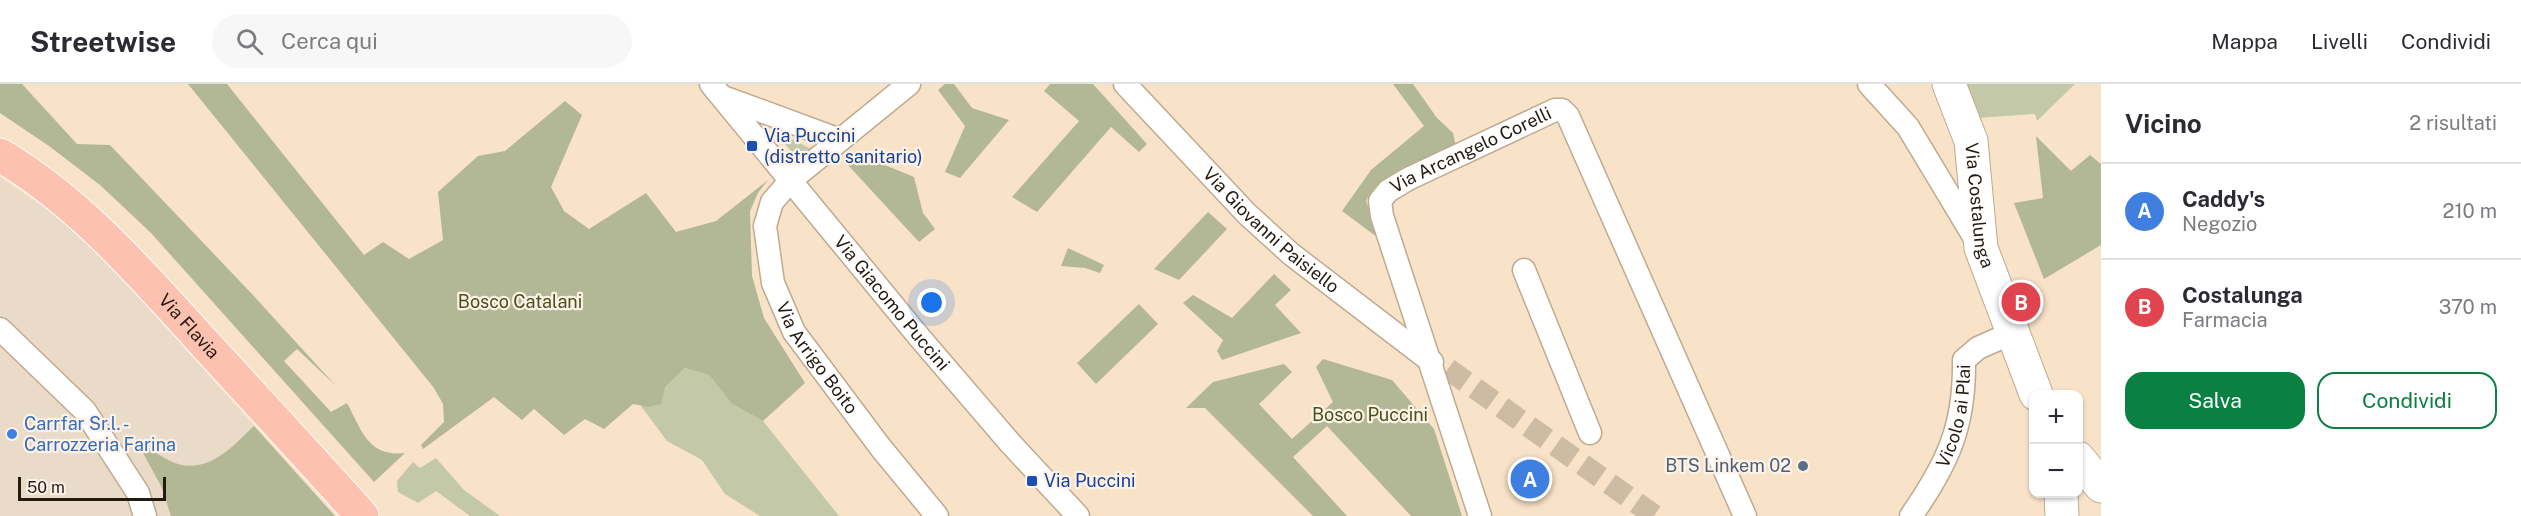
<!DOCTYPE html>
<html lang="it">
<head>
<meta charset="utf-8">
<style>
  :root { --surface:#fff; --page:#f7f7f7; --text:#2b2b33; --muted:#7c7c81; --line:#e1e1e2; --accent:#0b8043 }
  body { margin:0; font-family:"Public Sans",sans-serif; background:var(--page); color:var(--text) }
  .controls { position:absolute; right:18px; bottom:18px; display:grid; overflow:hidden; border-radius:12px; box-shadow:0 2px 4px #0004 }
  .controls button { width:54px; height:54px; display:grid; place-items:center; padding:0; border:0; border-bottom:2px solid var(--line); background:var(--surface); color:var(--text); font:30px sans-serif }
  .scale { position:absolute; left:18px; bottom:15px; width:148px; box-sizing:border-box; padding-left:6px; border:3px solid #231b11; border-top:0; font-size:16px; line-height:21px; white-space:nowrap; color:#231b11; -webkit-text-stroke:4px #fcf2e8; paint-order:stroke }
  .you { position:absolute; left:932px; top:219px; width:21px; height:21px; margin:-15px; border:4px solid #fff; border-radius:50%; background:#1a73e8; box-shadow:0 0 0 9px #1a73e833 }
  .badge { display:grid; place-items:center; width:39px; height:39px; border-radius:50%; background:var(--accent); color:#fff; font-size:20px; font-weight:700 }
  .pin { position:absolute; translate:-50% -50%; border:3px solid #fff; box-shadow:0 2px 6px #0006 }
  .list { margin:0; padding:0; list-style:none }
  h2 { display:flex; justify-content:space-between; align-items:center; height:78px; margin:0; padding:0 24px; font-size:26px }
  h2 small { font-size:20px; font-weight:400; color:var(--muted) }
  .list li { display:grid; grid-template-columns:39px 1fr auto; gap:18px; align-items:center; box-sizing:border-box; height:96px; padding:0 24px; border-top:2px solid var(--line) }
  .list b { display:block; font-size:22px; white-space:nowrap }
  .list p { margin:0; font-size:20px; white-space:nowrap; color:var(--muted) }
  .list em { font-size:20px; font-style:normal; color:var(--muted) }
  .actions { display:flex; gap:12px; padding:18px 24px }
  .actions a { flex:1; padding:14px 0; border:2px solid var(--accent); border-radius:18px; text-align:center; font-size:21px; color:var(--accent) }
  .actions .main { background:var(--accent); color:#fff }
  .icon { flex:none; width:33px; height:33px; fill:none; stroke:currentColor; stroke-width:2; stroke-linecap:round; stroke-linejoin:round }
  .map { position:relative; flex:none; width:2101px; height:432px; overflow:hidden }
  header { display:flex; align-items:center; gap:36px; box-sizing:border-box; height:84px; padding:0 30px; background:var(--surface); border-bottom:2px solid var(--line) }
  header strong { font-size:28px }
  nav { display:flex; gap:33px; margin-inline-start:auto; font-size:21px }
  .search { width:420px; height:54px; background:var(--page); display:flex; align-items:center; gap:15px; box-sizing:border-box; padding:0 21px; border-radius:33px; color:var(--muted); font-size:22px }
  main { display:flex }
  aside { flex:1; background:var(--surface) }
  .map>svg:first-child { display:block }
  .industrial { fill:#eadac8 }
  .green { fill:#c3c8a8 }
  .forest { fill:#b2b795 }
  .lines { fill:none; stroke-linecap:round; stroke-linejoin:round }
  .street-tunnel { stroke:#cebba3; stroke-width:22; stroke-dasharray:22 11; stroke-linecap:butt }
  .street-casing { stroke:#bfaa90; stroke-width:25 }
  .secondary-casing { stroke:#bfaa90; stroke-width:35 }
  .primary-casing { stroke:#fff; stroke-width:35 }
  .street { stroke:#fff; stroke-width:22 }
  .secondary { stroke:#fff; stroke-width:33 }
  .primary { stroke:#fdc1b0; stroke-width:33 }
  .transit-dot { fill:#1a4fb4; stroke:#fcf2e8; stroke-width:2 }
  .shop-dot { fill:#3f7fe0; stroke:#fcf2e8; stroke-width:2 }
  .service-dot { fill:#5c6f8a; stroke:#fcf2e8; stroke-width:2 }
  .labels { text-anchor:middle; stroke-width:4.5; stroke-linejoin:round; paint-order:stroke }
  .transit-label { font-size:18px; fill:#164399; stroke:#fcf2e8; text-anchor:start }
  .street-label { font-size:18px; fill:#231b11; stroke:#fcf2e8 }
  .park-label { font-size:18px; fill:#4b5018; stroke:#fcf2e8 }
  .shop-label { font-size:18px; fill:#366cbe; stroke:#fcf2e8; text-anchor:start }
  .service-label { font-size:18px; fill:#4e5e75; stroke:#fcf2e8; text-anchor:end }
</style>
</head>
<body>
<header>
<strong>Streetwise</strong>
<div class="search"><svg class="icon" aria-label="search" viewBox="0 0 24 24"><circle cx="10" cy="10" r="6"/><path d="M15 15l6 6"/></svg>Cerca qui</div>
<nav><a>Mappa</a><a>Livelli</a><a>Condividi</a></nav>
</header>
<main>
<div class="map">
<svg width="2101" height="432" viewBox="0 0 2101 432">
  <rect width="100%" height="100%" fill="#f9e3c8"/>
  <path class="industrial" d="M0 94 49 126 101 171 335 432H0Z"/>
  <g class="green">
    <path d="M1961 0H2075L2037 37 2035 30 1976 34Z"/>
    <path d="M772 45 813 66 799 76Z"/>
    <path d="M685 284 709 291 732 320 763 337 839 432H760L725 410 702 376 667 357 641 322H648Z"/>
    <path d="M436 374 464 406 500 432H470L436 407 418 419 398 408 397 397 413 378 420 384Z"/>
  </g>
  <g class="forest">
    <path d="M0 0H22L77 60 110 61 252 210 336 302 297 265 284 277 331 328 347 319C362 347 368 373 405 369L374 398 151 149 100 101 49 62 0 29Z"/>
    <path d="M188 0H227L364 171 383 158 409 175 443 156 438 108 478 72 505 67 565 17 582 31 551 103 564 127 589 145 646 109 676 148 716 137 768 96 758 109 750 127 752 192 764 234 805 299 763 337 732 320 709 291 685 284 665 304 661 320 648 323 633 320 604 345 585 335 564 351 534 325 522 336 494 313 423 365 421 361 444 338 443 320 434 304Z"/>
    <path d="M945 0H954L972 24 1009 36 960 94 945 88 965 42 938 6Z"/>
    <path d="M1050 0H1093L1147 60 1139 68 1111 43 1037 128 1012 113 1079 37 1044 7Z"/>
    <path d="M1393 0H1413L1437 34 1453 49 1456 62C1427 75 1380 87 1366 117L1381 156 1342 127 1371 86 1424 42Z"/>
    <path d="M2036 52 2071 87 2090 71 2101 80V161L2044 195 2014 119 2043 114Z"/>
    <path d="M858 70 914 93 923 129 935 145 919 158 847 80Z"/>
    <path d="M1208 128 1227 145 1179 196 1154 185Z"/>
    <path d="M1068 164 1104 181 1100 189 1085 184 1061 182Z"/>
    <path d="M1274 190 1291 206 1275 221 1301 249 1222 276 1217 267 1223 256 1183 219 1193 211 1232 234Z"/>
    <path d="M1139 220 1158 240 1096 300 1077 279Z"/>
    <path d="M1323 275 1392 296 1434 345 1462 432H1411L1327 342 1293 373 1347 432H1313L1205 324H1186L1213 298 1284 280 1292 288 1259 320 1292 355 1333 318 1316 283Z"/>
    <path d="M254 342 335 432H171L162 404 135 354C147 362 161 374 175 379 208 391 233 362 254 342Z"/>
  </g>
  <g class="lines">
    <path class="street-tunnel" d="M1448 285 1655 432"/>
    <g class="street-casing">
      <g id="street">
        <path id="s1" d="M711 0 920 254 1011 360 1078 432"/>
        <path id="s2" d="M909 0 791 96 772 118 765 142 773 199 794 248 881 364 937 432"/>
        <path id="s3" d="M1125 0 1247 130 1291 170 1432 278"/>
        <path d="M1869 0 1908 43 1976 156"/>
        <path d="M723 13 840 56"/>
        <path d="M1524 186 1590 349"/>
        <path d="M0 245 85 327 138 409 145 432"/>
        <path id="s4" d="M1480 432 1382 132 1380 117 1388 107 1408 95 1555 26H1562L1568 32 1745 432"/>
        <path id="s5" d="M1911 432C1948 379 1965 342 1964 276L1978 264 2012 249"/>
      </g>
    </g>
    <g class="secondary-casing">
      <g id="secondary">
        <path id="s6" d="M1949 0 1971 57 1981 164 2036 310"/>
        <path d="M2078 374 2101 402"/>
        <path d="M2061 410 2062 432"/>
      </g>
    </g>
    <g class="primary-casing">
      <g id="primary">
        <path id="s7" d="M0 71C81 119 143 192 206 261 258 318 311 375 362 432"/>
      </g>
    </g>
    <use href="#street" class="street"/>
    <use href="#secondary" class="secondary"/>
    <use href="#primary" class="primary"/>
  </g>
  <g class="transit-dot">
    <rect x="746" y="56" width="12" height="12" rx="3"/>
    <rect x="1026" y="391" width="12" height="12" rx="3"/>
  </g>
  <circle class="shop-dot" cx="12" cy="350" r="6"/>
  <circle class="service-dot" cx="1803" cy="382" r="6"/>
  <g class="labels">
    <g class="transit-label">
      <text x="764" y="58">Via Puccini<tspan x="764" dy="21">(distretto sanitario)</tspan></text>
      <text x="1044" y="403">Via Puccini</text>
    </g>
    <g class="street-label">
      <text dy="6" stroke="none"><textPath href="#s4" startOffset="436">Via Arcangelo Corelli</textPath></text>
      <text dy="6" stroke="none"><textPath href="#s6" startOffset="126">Via Costalunga</textPath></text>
      <text dy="6" stroke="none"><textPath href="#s3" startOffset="207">Via Giovanni Paisiello</textPath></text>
      <text dy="6" stroke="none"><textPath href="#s1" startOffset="284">Via Giacomo Puccini</textPath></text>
      <text dy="6" stroke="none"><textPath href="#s7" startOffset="256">Via Flavia</textPath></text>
      <text dy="6" stroke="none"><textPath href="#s2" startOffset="351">Via Arrigo Boito</textPath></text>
      <text dy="6" stroke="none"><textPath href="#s5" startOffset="111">Vicolo ai Plai</textPath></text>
    </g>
    <g class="park-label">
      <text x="520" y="224">Bosco Catalani</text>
      <text x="1370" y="337">Bosco Puccini</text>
    </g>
    <g class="shop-label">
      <text x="24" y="346">Carrfar Sr.l. -<tspan x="24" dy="21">Carrozzeria Farina</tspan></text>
    </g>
    <g class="service-label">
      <text x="1791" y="388">BTS Linkem 02</text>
    </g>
  </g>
</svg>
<div class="controls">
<button>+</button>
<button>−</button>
</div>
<div class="scale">50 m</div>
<div class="you"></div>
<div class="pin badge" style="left:1530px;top:395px;background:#3f7fe0">A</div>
<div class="pin badge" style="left:2021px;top:218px;background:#e0444e">B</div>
</div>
<aside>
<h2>Vicino<small>2 risultati</small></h2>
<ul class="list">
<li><span class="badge" style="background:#3f7fe0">A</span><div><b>Caddy's</b><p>Negozio</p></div><em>210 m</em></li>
<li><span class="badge" style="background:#e0444e">B</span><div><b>Costalunga</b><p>Farmacia</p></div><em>370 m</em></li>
</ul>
<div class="actions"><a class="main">Salva</a><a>Condividi</a></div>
</aside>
</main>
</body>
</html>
